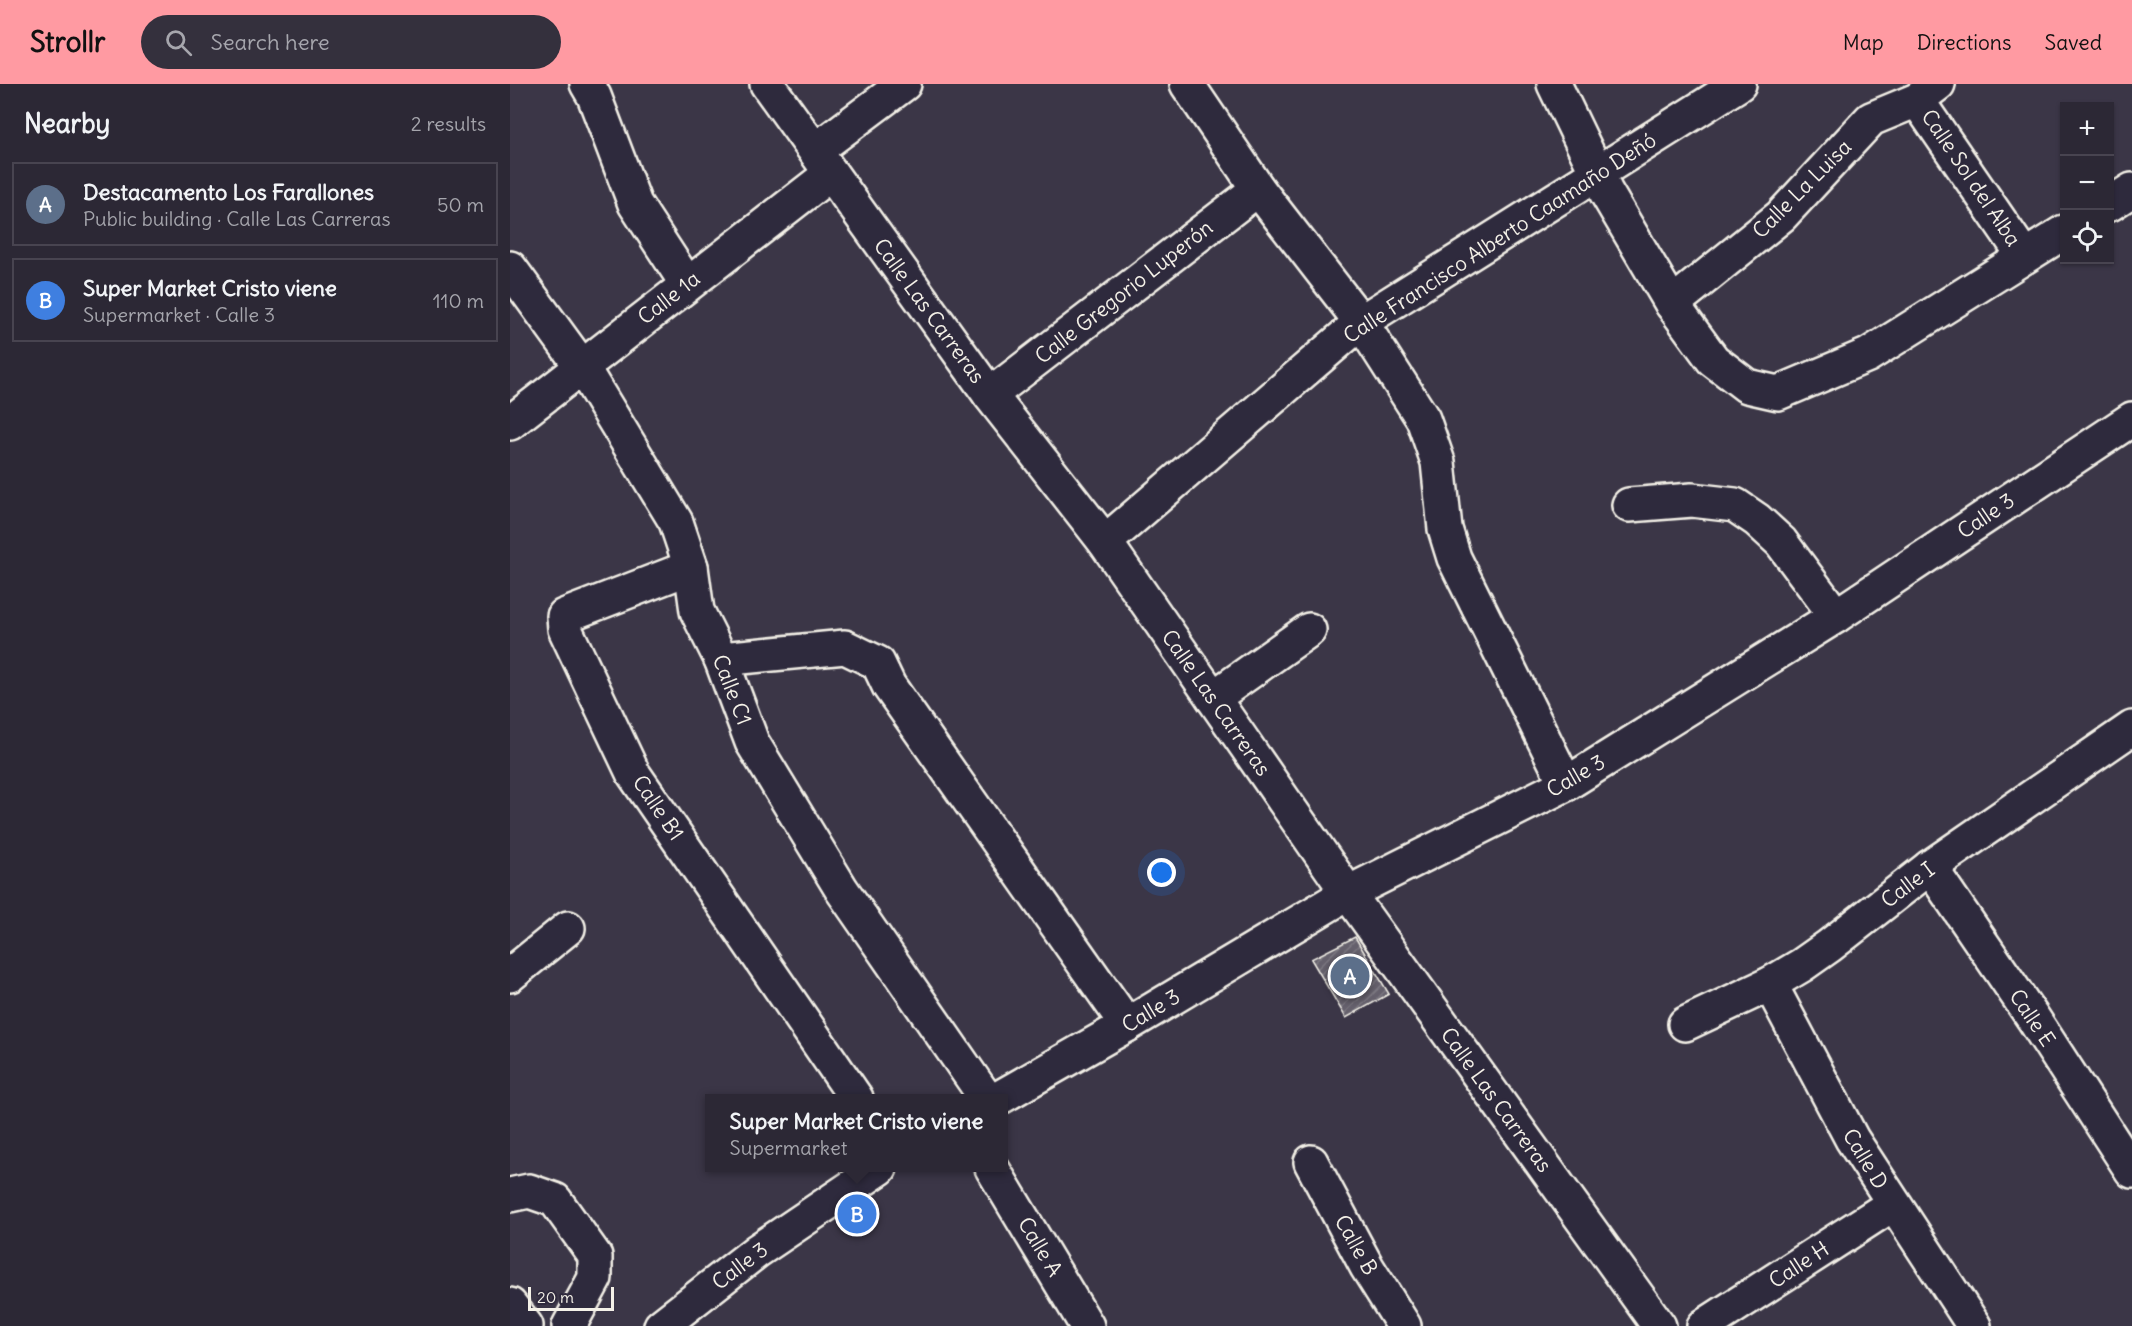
<!DOCTYPE html>
<html lang="en">
<head>
<meta charset="utf-8">
<style>
  :root { --surface:#2c2835; --page:#34303d; --text:#f1f3f6; --muted:#a6a6ad; --line:#484450; --accent:#ff9aa2 }
  body { margin:0; font-family:Delius,sans-serif; background:var(--page); color:var(--text) }
  .controls { position:absolute; right:18px; top:18px; display:grid; overflow:hidden; border-radius:0px; box-shadow:0 2px 4px #0004 }
  .controls button { width:54px; height:54px; display:grid; place-items:center; padding:0; border:0; border-bottom:2px solid var(--line); background:var(--surface); color:var(--text); font:30px sans-serif }
  .scale { position:absolute; left:18px; bottom:15px; width:86px; box-sizing:border-box; padding-left:6px; border:3px solid #f4f1e8; border-top:0; font-size:16px; line-height:21px; white-space:nowrap; color:#f4f1e8; -webkit-text-stroke:4px #2f2a3d; paint-order:stroke }
  .you { position:absolute; left:652px; top:789px; width:21px; height:21px; margin:-15px; border:4px solid #fff; border-radius:50%; background:#1a73e8; box-shadow:0 0 0 9px #1a73e833 }
  .badge { display:grid; place-items:center; width:39px; height:39px; border-radius:50%; background:var(--accent); color:#fff; font-size:20px; font-weight:700 }
  .pin { position:absolute; translate:-50% -50%; border:3px solid #fff; box-shadow:0 2px 6px #0006 }
  .popup { position:absolute; left:195px; top:1010px; width:303px; height:78px; box-sizing:border-box; display:grid; place-content:center; border-radius:0px; background:var(--surface); filter:drop-shadow(0 2px 4px #0005); font-size:20px; white-space:nowrap; color:var(--muted) }
  .popup b { font-size:22px; color:var(--text) }
  .popup::after { content:''; position:absolute; left:50%; top:100%; margin-left:-12px; border:12px solid transparent; border-top-color:var(--surface) }
  .list { margin:0; padding:0; list-style:none }
  h2 { display:flex; justify-content:space-between; align-items:center; height:78px; margin:0; padding:0 24px; font-size:26px }
  h2 small { font-size:20px; font-weight:400; color:var(--muted) }
  .list li { display:grid; grid-template-columns:39px 1fr auto; gap:18px; align-items:center; box-sizing:border-box; height:84px; margin:0 12px 12px; padding:0 12px; border:2px solid var(--line); border-radius:0px }
  .list b { display:block; font-size:22px; white-space:nowrap }
  .list p { margin:0; font-size:20px; white-space:nowrap; color:var(--muted) }
  .list em { font-size:20px; font-style:normal; color:var(--muted) }
  .icon { flex:none; width:33px; height:33px; fill:none; stroke:currentColor; stroke-width:2; stroke-linecap:round; stroke-linejoin:round }
  .map { position:relative; flex:none; width:1622px; height:1242px; overflow:hidden }
  header { display:flex; align-items:center; gap:36px; box-sizing:border-box; height:84px; padding:0 30px; background:var(--accent); color:#111 }
  header strong { font-size:28px }
  nav { display:flex; gap:33px; margin-inline-start:auto; font-size:21px }
  .search { width:420px; height:54px; background:var(--page); display:flex; align-items:center; gap:15px; box-sizing:border-box; padding:0 21px; border-radius:33px; color:var(--muted); font-size:22px }
  main { display:flex }
  aside { flex:1; background:var(--surface) }
  .map>svg:first-child { display:block }
  .building { fill:url(#building-hatch); stroke:#f4f1e8; stroke-width:1.5 }
  .lines { fill:none; stroke-linecap:round; stroke-linejoin:round }
  .minor-casing { stroke:#f4f1e8; stroke-width:38 }
  .major-casing { stroke:#f4f1e8; stroke-width:38 }
  .minor { stroke:#2f2a3d; stroke-width:33 }
  .major { stroke:#2f2a3d; stroke-width:33 }
  .labels { text-anchor:middle; stroke-width:4.5; stroke-linejoin:round; paint-order:stroke }
  .street-label { font-size:21px; fill:#f4f1e8; stroke:#2f2a3d }
</style>
</head>
<body>
<header>
<strong>Strollr</strong>
<div class="search"><svg class="icon" aria-label="search" viewBox="0 0 24 24"><circle cx="10" cy="10" r="6"/><path d="M15 15l6 6"/></svg>Search here</div>
<nav><a>Map</a><a>Directions</a><a>Saved</a></nav>
</header>
<main>
<aside>
<h2>Nearby<small>2 results</small></h2>
<ul class="list">
<li><span class="badge" style="background:#5c6f8a">A</span><div><b>Destacamento Los Farallones</b><p>Public building · Calle Las Carreras</p></div><em>50 m</em></li>
<li><span class="badge" style="background:#3f7fe0">B</span><div><b>Super Market Cristo viene</b><p>Supermarket · Calle 3</p></div><em>110 m</em></li>
</ul>
</aside>
<div class="map">
<svg width="1622" height="1242" viewBox="0 0 1622 1242">
  <defs>
    <pattern id="building-hatch" width="6" height="6" patternUnits="userSpaceOnUse" patternTransform="scale(1.5)"><rect width="6" height="6" fill="#65616c"/><path d="M-1 1l2-2M0 6l6-6M5 7l2-2" fill="none" stroke="#7c7881"/></pattern>
  </defs>
  <rect width="100%" height="100%" fill="#3b3647"/>
  <filter id="ink" filterUnits="userSpaceOnUse"><feTurbulence type="fractalNoise" baseFrequency=".0167" numOctaves="2"/><feDisplacementMap in="SourceGraphic" scale="12" xChannelSelector="R" yChannelSelector="G"/><feConvolveMatrix kernelMatrix="1 2 1 2 8 2 1 2 1" color-interpolation-filters="sRGB"/></filter>
  <g filter="url(#ink)">
    <path class="building" d="M845 853 879 910 836 934 801 875Z"/>
    <g class="lines">
      <g class="minor-casing">
        <g id="minor">
          <path d="M77 0 84 12 125 120 177 200"/>
          <path d="M257 0 480 311 595 458 838 809 1149 1242"/>
          <path d="M677 0 748 105 851 238 913 335 928 378 935 445 944 474 1056 700"/>
          <path d="M1044 0 1096 108 1162 220 1203 276 1237 302 1268 309 1358 271 1554 148"/>
          <path d="M1407 16 1514 172"/>
          <path d="M306 66 394 0"/>
          <path d="M1600 120 1622 106"/>
          <path d="M0 184 72 283 166 438 181 483 187 527 211 575 242 658 332 806 476 1014"/>
          <path d="M1162 220 1271 132 1361 35 1407 16 1428 0"/>
          <path d="M480 311 748 105"/>
          <path d="M0 339 320 90"/>
          <path d="M1119 421 1182 416 1225 421 1247 436 1271 458 1326 532"/>
          <path d="M595 458 851 238 1229 0"/>
          <path d="M181 483 54 532 55 545 123 689 346 1014"/>
          <path d="M211 575 335 563 368 579 379 602 617 941"/>
          <path d="M703 614 799 546"/>
          <path d="M1420 783 1523 934 1622 1087"/>
          <path d="M0 891 58 844"/>
          <path d="M1260 900 1342 1055 1464 1242"/>
          <path d="M1175 940 1260 900 1292 881 1319 862 1420 783 1622 644"/>
          <path d="M489 1014 617 941 838 809 1056 700 1326 532 1622 335"/>
          <path d="M801 1078 857 1183 894 1242"/>
          <path d="M482 1084 577 1242"/>
          <path d="M0 1111 19 1107 45 1116 85 1172V1194L59 1242"/>
          <path d="M151 1242 247 1167 370 1084"/>
          <path d="M1194 1242 1383 1120"/>
        </g>
      </g>
      <g class="major-casing">
        <path id="major" d="M0 1221 16 1242"/>
      </g>
      <use href="#minor" class="minor"/>
      <use href="#major" class="major"/>
    </g>
  </g>
  <g class="labels">
    <g class="street-label">
      <text transform="translate(1461 94) rotate(56)" y="7">Calle Sol del Alba</text>
      <text transform="translate(1292 105) rotate(-45)" y="7">Calle La Luisa</text>
      <text transform="translate(990 154) rotate(-33)" y="7">Calle Francisco Alberto Caamaño Deñó</text>
      <text transform="translate(614 208) rotate(-38)" y="7">Calle Gregorio Luperón</text>
      <text transform="translate(159 214) rotate(-38)" y="7">Calle 1a</text>
      <text transform="translate(419 227) rotate(54)" y="7">Calle Las Carreras</text>
      <text transform="translate(1476 432) rotate(-34)" y="7">Calle 3</text>
      <text transform="translate(222 606) rotate(69)" y="7">Calle C1</text>
      <text transform="translate(706 619) rotate(55)" y="7">Calle Las Carreras</text>
      <text transform="translate(1066 692) rotate(-30)" y="7">Calle 3</text>
      <text transform="translate(148 724) rotate(56)" y="7">Calle B1</text>
      <text transform="translate(1398 801) rotate(-37)" y="7">Calle I</text>
      <text transform="translate(641 927) rotate(-31)" y="7">Calle 3</text>
      <text transform="translate(1522 934) rotate(56)" y="7">Calle E</text>
      <text transform="translate(986 1016) rotate(54)" y="7">Calle Las Carreras</text>
      <text transform="translate(1355 1075) rotate(59)" y="7">Calle D</text>
      <text transform="translate(846 1161) rotate(61)" y="7">Calle B</text>
      <text transform="translate(530 1163) rotate(59)" y="7">Calle A</text>
      <text transform="translate(1289 1181) rotate(-33)" y="7">Calle H</text>
      <text transform="translate(230 1182) rotate(-37)" y="7">Calle 3</text>
    </g>
  </g>
</svg>
<div class="controls">
<button>+</button>
<button>−</button>
<button><svg class="icon" aria-label="locate" viewBox="0 0 24 24"><circle cx="12" cy="12" r="6"/><path d="M12 2v4M12 18v4M2 12h4M18 12h4"/></svg></button>
</div>
<div class="scale">20 m</div>
<div class="you"></div>
<div class="pin badge" style="left:840px;top:892px;background:#5c6f8a">A</div>
<div class="pin badge" style="left:347px;top:1130px;background:#3f7fe0">B</div>
<div class="popup"><b>Super Market Cristo viene</b>Supermarket</div>
</div>
</main>
</body>
</html>
